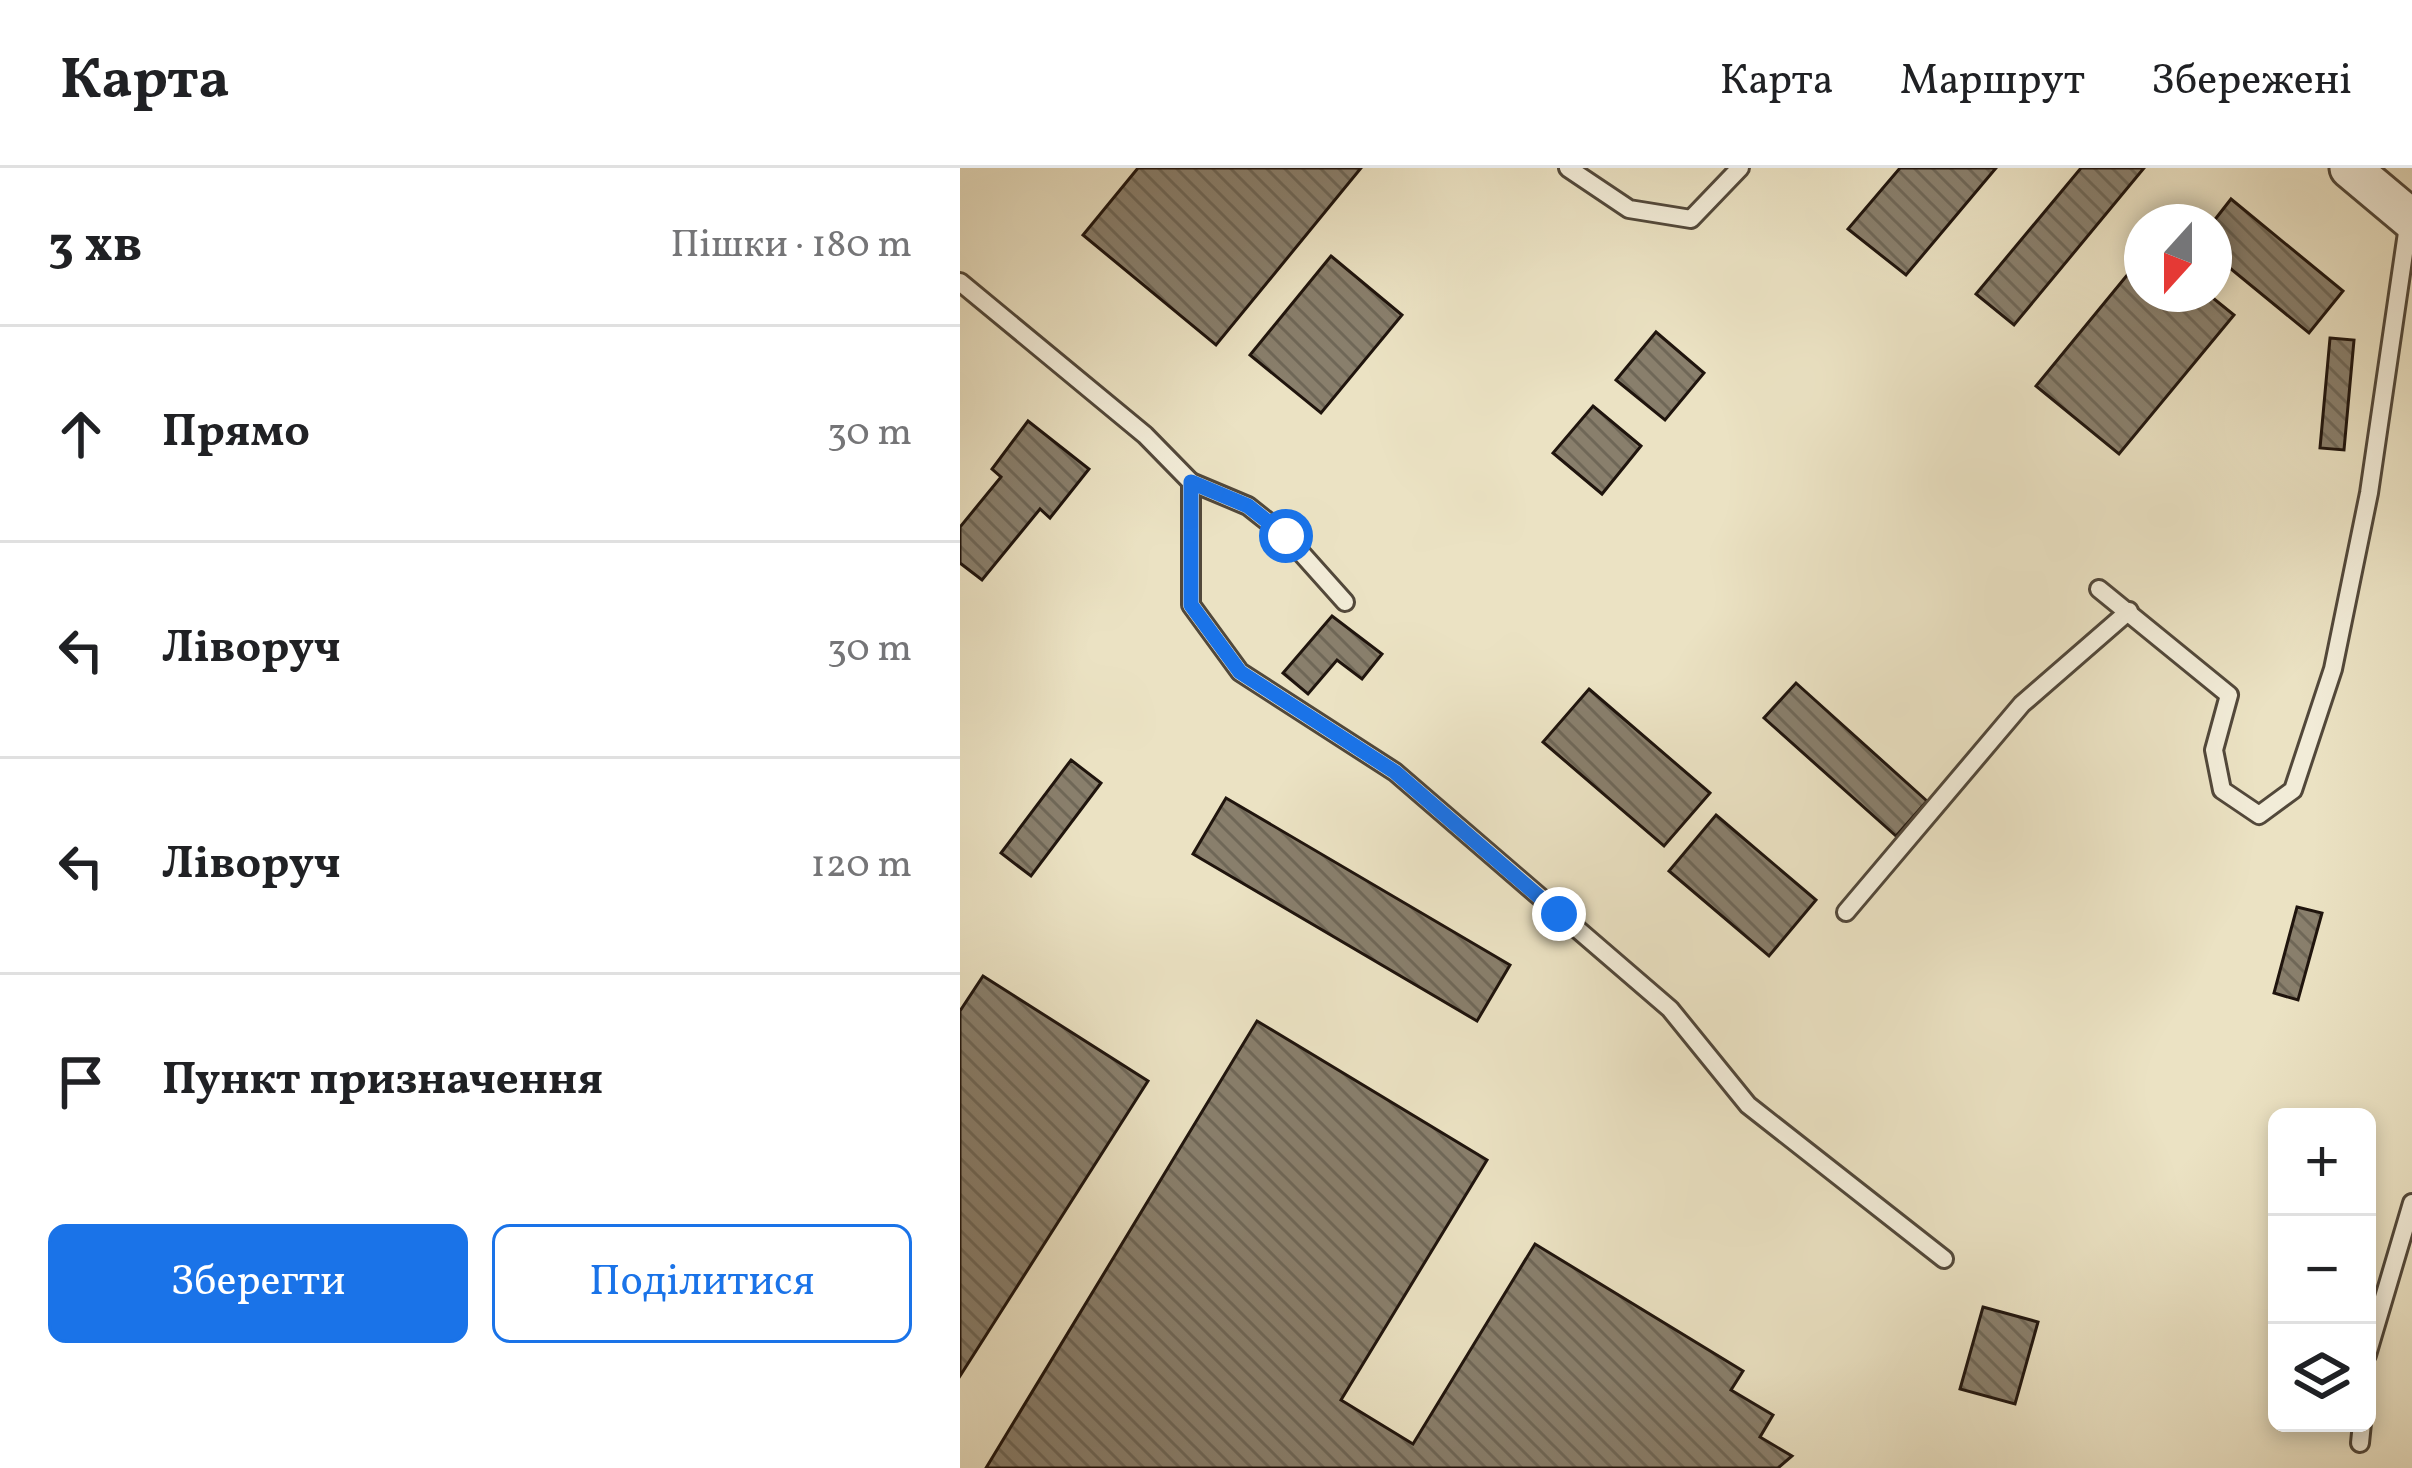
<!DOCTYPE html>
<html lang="uk">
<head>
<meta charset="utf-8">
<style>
  :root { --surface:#fff; --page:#f6f6f6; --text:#202124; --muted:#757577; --line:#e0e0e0; --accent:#1a73e8 }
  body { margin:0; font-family:Vollkorn,serif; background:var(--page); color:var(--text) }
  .controls { position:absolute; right:36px; bottom:36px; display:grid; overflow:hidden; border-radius:18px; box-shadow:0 6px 18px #0003 }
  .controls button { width:108px; height:108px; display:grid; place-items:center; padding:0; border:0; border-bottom:3px solid var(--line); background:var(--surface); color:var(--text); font:60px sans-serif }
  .compass { position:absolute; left:1164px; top:36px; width:108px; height:108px; border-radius:50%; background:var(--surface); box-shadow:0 6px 18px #0003; rotate:201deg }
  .stop { position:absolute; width:36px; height:36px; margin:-27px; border:9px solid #1a73e8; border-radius:50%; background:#fff }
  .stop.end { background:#1a73e8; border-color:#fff; box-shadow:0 3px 12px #0008 }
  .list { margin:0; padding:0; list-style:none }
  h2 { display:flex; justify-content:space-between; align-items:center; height:156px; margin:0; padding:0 48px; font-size:51px }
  h2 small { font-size:39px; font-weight:400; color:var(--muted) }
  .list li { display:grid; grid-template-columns:78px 1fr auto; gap:36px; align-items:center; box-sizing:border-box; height:216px; padding:0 48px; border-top:3px solid var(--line) }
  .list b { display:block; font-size:45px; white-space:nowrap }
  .list em { font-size:39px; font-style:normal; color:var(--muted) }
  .actions { display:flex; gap:24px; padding:36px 48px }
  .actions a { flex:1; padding:27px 0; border:3px solid var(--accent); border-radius:18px; text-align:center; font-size:42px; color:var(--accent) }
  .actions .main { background:var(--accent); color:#fff }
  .icon { flex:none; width:66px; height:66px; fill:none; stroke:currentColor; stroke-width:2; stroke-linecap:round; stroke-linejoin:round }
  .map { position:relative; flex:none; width:1452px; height:1300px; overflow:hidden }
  header { display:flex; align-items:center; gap:72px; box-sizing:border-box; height:168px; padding:0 60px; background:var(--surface); border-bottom:3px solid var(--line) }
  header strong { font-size:57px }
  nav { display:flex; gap:66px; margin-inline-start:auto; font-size:42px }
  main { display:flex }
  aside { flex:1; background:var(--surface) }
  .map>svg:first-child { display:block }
  .building { fill:url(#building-back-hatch); stroke:#1f140d; stroke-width:3 }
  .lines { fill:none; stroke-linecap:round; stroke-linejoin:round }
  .service-casing { stroke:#52483a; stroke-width:22 }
  .tertiary-casing { stroke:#52483a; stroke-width:45 }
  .service { stroke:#f2ecd8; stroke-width:16 }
  .tertiary { stroke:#f2ecd8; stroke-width:39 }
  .route { stroke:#1a73e8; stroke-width:15 }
</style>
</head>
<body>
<header>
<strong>Карта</strong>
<nav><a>Карта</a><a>Маршрут</a><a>Збережені</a></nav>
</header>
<main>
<aside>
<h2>3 хв<small>Пішки · 180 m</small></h2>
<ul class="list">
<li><svg class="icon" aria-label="ahead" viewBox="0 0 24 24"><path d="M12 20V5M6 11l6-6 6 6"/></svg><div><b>Прямо</b></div><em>30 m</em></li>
<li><svg class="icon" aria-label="left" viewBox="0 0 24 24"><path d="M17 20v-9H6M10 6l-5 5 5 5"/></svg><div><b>Ліворуч</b></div><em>30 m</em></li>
<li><svg class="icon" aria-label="left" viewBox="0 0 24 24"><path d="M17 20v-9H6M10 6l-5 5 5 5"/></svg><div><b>Ліворуч</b></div><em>120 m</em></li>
<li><svg class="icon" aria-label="arrive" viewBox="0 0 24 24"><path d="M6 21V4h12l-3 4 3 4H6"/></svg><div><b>Пункт призначення</b></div></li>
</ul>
<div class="actions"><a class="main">Зберегти</a><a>Поділитися</a></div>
</aside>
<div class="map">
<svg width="1452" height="1300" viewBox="0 0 1452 1300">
  <defs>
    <pattern id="building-back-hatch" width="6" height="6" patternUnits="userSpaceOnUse" patternTransform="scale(3)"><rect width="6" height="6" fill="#897f6c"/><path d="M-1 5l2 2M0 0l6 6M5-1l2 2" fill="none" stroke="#6f6757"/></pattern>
  </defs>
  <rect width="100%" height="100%" fill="#ebe2c3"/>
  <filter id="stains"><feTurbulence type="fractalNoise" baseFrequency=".00167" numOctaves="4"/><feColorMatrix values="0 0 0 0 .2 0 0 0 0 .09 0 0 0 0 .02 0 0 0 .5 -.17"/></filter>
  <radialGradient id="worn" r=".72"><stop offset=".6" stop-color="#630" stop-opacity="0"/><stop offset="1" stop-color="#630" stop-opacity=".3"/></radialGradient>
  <g class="building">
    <path d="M178 0H401L256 177 123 67Z"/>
    <path d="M940 0H1036L946 107 888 61Z"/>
    <path d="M1121 0H1184L1054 157 1016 126Z"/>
    <path d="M1271 31 1383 123 1349 165 1254 87 1253 54Z"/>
    <path d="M371 88 442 147 361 245 290 187Z"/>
    <path d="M1182 89V126H1248L1274 147 1159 286 1076 218Z"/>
    <path d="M696 164 744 205 705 252 656 212Z"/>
    <path d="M1370 170 1394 172 1384 282 1360 280Z"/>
    <path d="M633 238 681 278 642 326 593 285Z"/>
    <path d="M68 253 129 301 90 350 80 341 22 412 0 395V359L41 309 32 301Z"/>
    <path d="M372 448 422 486 402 511 377 492 348 526 323 505Z"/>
    <path d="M836 515 967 633 936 668 804 550Z"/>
    <path d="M629 521 750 625 704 678 583 574Z"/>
    <path d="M111 592 141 615 71 708 41 685Z"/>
    <path d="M266 630 550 797 517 853 233 686Z"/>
    <path d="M756 647 856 732 809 788 709 703Z"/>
    <path d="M1337 739 1362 745 1338 832 1314 825Z"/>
    <path d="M23 808 188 913 0 1208V843Z"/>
    <path d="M297 853 527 992 381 1232 453 1276 575 1076 783 1203 771 1222 813 1247 800 1269 832 1288 818 1300H26Z"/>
    <path d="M1023 1139 1078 1154 1055 1236 1000 1221Z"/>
  </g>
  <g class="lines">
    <g class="service-casing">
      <g id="service">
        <path d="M608 0 669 41 731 51 780 0"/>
        <path d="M0 114 185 267 231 314V437L280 504 435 604 710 841 788 937 984 1091"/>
        <path d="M231 314 288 338 326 368 385 434"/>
        <path d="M1139 421 1269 527 1254 582 1262 622 1299 647 1333 622 1373 501 1409 325 1449 51"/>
        <path d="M886 744 1062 536 1169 443"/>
        <path d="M1407 1187 1452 1035"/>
        <path d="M1400 1275 1402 1255"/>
      </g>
    </g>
    <g class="tertiary-casing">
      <path id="tertiary" d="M1390 0 1452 52"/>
    </g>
    <use href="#service" class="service"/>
    <use href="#tertiary" class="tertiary"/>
  </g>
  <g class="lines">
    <path class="route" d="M326 368 288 338 231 314V437L280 504 435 604 599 746"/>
  </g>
  <rect width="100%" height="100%" filter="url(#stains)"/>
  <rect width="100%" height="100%" fill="url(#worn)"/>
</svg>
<div class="controls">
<button>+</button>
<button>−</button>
<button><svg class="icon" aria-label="layers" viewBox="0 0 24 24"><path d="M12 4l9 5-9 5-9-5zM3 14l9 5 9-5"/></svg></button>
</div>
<svg class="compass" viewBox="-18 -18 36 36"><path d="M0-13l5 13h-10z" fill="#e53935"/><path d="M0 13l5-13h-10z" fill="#757577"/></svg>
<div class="stop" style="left:326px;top:368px"></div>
<div class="stop end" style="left:599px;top:746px"></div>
</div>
</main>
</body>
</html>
